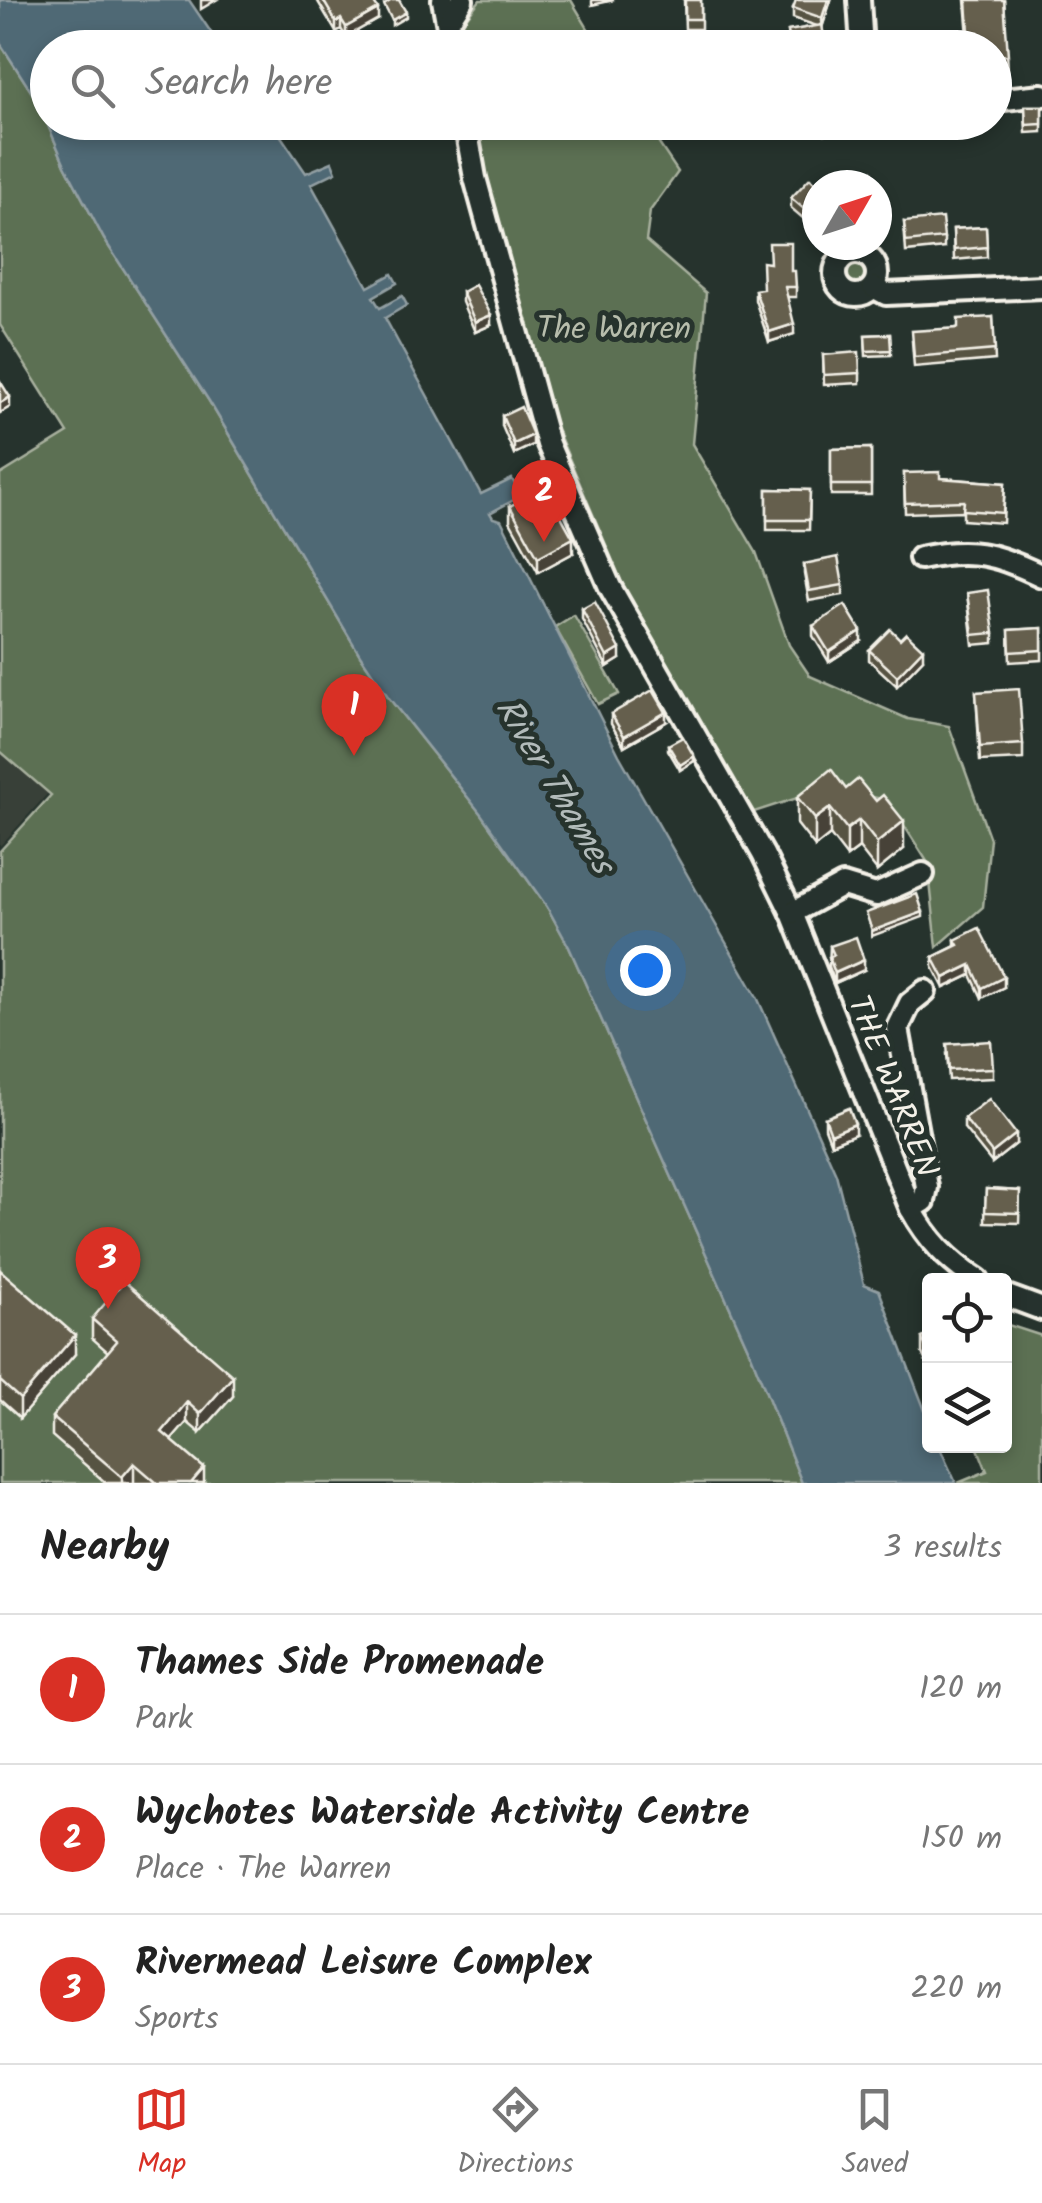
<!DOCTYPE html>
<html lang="en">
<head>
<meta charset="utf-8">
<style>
  :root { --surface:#fff; --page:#f2f2f2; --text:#222; --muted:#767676; --line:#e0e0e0; --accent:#d93025 }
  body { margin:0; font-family:Kalam,sans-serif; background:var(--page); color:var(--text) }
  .controls { position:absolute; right:30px; bottom:30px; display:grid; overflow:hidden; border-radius:10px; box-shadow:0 5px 15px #0003 }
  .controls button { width:90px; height:90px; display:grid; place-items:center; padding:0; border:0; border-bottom:2px solid var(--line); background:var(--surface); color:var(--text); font:50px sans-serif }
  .compass { position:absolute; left:802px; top:170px; width:90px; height:90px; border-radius:50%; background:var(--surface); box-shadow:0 5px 15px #0003; rotate:51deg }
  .you { position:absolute; left:645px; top:970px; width:35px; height:35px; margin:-25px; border:8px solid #fff; border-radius:50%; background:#1a73e8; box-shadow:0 0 0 15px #1a73e833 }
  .badge { display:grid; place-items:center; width:65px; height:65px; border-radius:50%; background:var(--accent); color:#fff; font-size:32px; font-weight:700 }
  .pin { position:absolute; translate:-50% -82px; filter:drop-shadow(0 2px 5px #0008) }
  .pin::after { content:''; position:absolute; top:52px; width:35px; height:30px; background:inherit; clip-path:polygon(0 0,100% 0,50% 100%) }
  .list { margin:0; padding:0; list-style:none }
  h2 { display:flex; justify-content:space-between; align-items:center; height:130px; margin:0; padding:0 40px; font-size:42px }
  h2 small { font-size:32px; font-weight:400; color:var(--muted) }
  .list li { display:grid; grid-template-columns:65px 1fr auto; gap:30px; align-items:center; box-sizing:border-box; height:150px; padding:0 40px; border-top:2px solid var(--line) }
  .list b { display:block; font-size:38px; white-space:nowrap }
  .list p { margin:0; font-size:32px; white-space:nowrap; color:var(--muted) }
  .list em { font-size:32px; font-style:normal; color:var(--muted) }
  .icon { flex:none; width:55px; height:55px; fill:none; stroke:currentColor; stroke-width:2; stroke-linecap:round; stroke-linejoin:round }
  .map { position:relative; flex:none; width:1042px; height:1483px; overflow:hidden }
  .search { position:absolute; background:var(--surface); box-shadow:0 5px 15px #0003; left:30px; right:30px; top:30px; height:110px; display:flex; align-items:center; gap:25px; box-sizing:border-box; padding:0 35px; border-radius:55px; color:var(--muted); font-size:38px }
  .sheet { height:580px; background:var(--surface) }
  nav { display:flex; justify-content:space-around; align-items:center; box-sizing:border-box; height:140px; border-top:2px solid var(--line); background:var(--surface); font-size:28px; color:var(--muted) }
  nav a { display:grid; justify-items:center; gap:5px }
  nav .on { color:var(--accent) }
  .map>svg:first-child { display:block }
  .built { fill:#394037 }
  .green { fill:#5b7053; stroke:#a8b09e; stroke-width:2.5 }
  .water { fill:#506975; stroke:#929fa3; stroke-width:2.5 }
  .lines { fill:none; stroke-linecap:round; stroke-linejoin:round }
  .minor-casing { stroke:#f4f1e8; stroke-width:28 }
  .minor { stroke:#26332d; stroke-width:20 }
  .wall { fill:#575243; stroke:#f4f1e8; stroke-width:2.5 }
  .shaded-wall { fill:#474237; stroke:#f4f1e8; stroke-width:2.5 }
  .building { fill:#655f4e; stroke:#f4f1e8; stroke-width:2.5 }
  .labels { text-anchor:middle; stroke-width:10; stroke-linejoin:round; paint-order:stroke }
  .park-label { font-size:32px; fill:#b7bdac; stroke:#26332d }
  .street-label { font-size:32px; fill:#f4f1e8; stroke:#26332d }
  .water-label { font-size:35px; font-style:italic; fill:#b2bbba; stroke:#26332d }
</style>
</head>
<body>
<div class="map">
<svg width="1042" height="1483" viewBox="0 0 1042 1483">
  <rect width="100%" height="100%" fill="#26332d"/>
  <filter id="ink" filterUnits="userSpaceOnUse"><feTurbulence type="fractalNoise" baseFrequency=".01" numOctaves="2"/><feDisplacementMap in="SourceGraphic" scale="20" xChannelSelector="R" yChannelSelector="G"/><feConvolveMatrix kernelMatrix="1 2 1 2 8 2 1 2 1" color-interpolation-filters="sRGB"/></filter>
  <g filter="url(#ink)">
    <path class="built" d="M0 730 59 781 0 846Z"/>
    <g class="green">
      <path d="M480 0H571L599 47H462L459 27Z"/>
      <path d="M0 43 38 102 65 165 104 239 209 401 360 655 389 698 481 814 547 907 569 947 752 1357 802 1483H0V851L51 795 0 751V475L68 433 0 325Z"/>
      <path d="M474 123H645L678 172 650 211 646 241 706 293 692 444 756 552 789 645 810 676 908 719 949 726 990 839 983 907 937 947 928 863 888 800 828 788 754 812 638 620 555 425 485 186Z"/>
      <circle cx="854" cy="273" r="13"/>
      <path d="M574 615 619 694 598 704 555 627Z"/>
      <path d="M1005 1324 1042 1336V1483H958L987 1471 977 1446H1004Z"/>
    </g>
    <path class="water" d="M0 0H189L221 47 48 48V122L272 123 306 173 332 162 336 172 311 184 368 287 392 274 397 283 373 297 380 308 402 296 407 305 385 318 481 494 512 479 521 496 490 513 493 518 501 520 619 755 757 997 836 1174 864 1284 879 1290 929 1421 930 1446H939L956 1483H802L752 1357 569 947 547 907 481 814 389 698 360 655 209 401 104 239 65 165 38 102 0 43Z"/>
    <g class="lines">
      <g class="minor-casing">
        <g id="minor">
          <path d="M443 0 452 48"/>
          <path d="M859 0 862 48"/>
          <path d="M448 22 462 0"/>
          <path d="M994 100 1042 95"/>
          <path d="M465 122 475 178 548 444 610 587 763 854 792 913 911 1209C928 1240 948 1261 978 1280"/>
          <circle cx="856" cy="274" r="21"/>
          <path d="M873 287 886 294 1042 287"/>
          <path d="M920 558C971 547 997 554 1042 576"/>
          <path d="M792 913 843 885 876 895 923 874"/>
          <path d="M911 1209 924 1201 927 1187 898 1028 910 1003 925 991"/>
          <path d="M1004 1295 1042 1309"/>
        </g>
      </g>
      <use href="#minor" class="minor"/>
    </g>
    <g class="wall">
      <path d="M317 0H372L378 19 346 37 341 29 336 32Z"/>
      <path d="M684 0H701V29H685Z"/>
      <path d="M831 0 822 27 826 48H789L788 31 817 26 793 18V8Z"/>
      <path d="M965 0H1004L1008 70 994 71V48H969Z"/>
      <path d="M1025 106H1042V132L1026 133Z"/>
      <path d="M824 122H844V131L825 134Z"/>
      <path d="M817 185V205L804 219 791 208V198Z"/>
      <path d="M904 222 944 238V248L906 252Z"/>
      <path d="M986 227 987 257 954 260 953 229Z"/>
      <path d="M791 271 796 287V297H787L794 334 769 342 755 300V290L763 289Z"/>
      <path d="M462 292 491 325 475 332 462 302Z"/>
      <path d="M993 317 995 360 914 367 912 341Z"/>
      <path d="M890 334 891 355 866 356 865 335Z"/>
      <path d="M823 355 860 373V383L824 385Z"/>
      <path d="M502 416 533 445 514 454 502 426Z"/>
      <path d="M871 448V495H831V449Z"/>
      <path d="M904 473 940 478 1005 483 1003 523 963 520V511L905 513Z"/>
      <path d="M767 489 810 490 809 530H767Z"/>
      <path d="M510 506 573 553 538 572 510 521Z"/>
      <path d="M804 564 843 585V595L809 601 804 574Z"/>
      <path d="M967 593 994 633V643L973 645Z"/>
      <path d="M582 609 620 659 607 667 582 619Z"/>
      <path d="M813 626 861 641 829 662 813 636Z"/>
      <path d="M1042 628V660L1010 662 1009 630Z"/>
      <path d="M900 639 923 659 897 686 869 660V650Z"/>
      <path d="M976 692 1023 744V759L980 761Z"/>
      <path d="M611 714 666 722 624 746 611 724Z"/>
      <path d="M668 745 694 761 680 770 668 750Z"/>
      <path d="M846 789 904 849 877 871 859 848 847 857 830 835 815 847 797 824V797Z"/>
      <path d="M955 940 1004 987 982 998 971 975 944 988 933 967V957L955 946Z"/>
      <path d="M830 946 864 970 835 983 829 967Z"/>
      <path d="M947 1054 993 1068V1078L949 1080Z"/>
      <path d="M825 1118 855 1134 831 1144 825 1128Z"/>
      <path d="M964 1118 1016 1144 992 1163 964 1128Z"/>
      <path d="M986 1189 1020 1191 1019 1223 985 1222Z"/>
      <path d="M0 1270 75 1354 20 1418 0 1400Z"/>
      <path d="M92 1319 233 1396 200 1433 187 1422 171 1440 204 1483H106L52 1436V1417L108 1352 92 1338Z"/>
      <path d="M930 1335V1371L922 1353V1338Z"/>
    </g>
    <g class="shaded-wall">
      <path d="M201 0H216L201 9Z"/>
      <path d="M592 0H614L592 5Z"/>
      <path d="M828 0H831L822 28V18Z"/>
      <path d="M378 9V19L346 37V27Z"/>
      <path d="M406 12V17L392 25V20Z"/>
      <path d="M341 19V29L336 32V22Z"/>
      <path d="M817 195V205L804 219V209Z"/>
      <path d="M884 199V209L877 212V202Z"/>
      <path d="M491 315V325L475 332V322Z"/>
      <path d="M794 324V334L769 342V332Z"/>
      <path d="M10 397V407L0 413V403Z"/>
      <path d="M533 435V445L514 454V444Z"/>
      <path d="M573 538V553L538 572V557Z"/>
      <path d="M861 631V641L829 662V652Z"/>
      <path d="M620 649V659L607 667V657Z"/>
      <path d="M923 649V659L897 686V676Z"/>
      <path d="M666 712V722L624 746V736Z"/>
      <path d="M694 756V761L680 770V765Z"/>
      <path d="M830 808V835L815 847V819Z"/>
      <path d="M859 820V848L847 857V829Z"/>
      <path d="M904 821V849L877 871V843Z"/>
      <path d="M923 912V917L872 936V931Z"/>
      <path d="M864 960V970L835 983V973Z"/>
      <path d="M971 965V975L944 988V978Z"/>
      <path d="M1004 977V987L982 998V988Z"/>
      <path d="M855 1124V1134L831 1144V1134Z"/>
      <path d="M1016 1134V1144L992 1163V1153Z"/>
      <path d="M75 1335V1354L20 1418V1399Z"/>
      <path d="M233 1376V1396L200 1433V1414Z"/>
      <path d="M187 1402V1422L162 1451V1432Z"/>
      <path d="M134 1463V1483H122V1477Z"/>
      <path d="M204 1468V1483H191Z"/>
    </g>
    <g class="building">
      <path d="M323 0H372L378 9 346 27 341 19 336 22Z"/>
      <path d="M392 0H399L406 12 392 20 384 5Z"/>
      <rect x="685" y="0" width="16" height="19"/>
      <path d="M796 0H828L822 18 793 8Z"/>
      <path d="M967 0H1004L1008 55 994 56V48H970Z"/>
      <path d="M822 25 826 48H791L788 31Z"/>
      <path d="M1025 106H1042V124L1026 125Z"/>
      <path d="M872 171 884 199 877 202V185H843L842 184Z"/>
      <path d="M810 178 817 185V195L804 209 791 198Z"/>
      <path d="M942 218 944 238 906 242 904 222Z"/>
      <path d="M986 227 987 247 954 250 953 229Z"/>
      <path d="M769 243H791V271H795L796 287H785L794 324 769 332 755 290 763 289 762 262 770 263Z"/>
      <path d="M475 285 491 315 475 322 462 292Z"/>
      <path d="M993 317 995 350 914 357 912 331 958 328V319Z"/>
      <path d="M890 334 891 350 866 351 865 335Z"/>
      <path d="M859 352 860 373 824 375 823 355Z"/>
      <path d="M0 381 10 397 0 403Z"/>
      <path d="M521 407 533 435 514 444 502 416Z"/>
      <path d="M871 448V485H831V449Z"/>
      <path d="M940 472V478L1005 483 1003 513 963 510 964 501 905 503 904 473Z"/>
      <path d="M545 487 573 538 538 557 510 506Z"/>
      <path d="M767 489 810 490 809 520H767Z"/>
      <path d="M838 557 843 585 809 591 804 564Z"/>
      <path d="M988 590 994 633 973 635 967 593Z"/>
      <path d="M595 602 620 649 607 657 582 609Z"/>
      <path d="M845 605 861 631 829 652 813 626Z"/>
      <path d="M1042 628V650L1010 652 1009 630Z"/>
      <path d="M890 629 900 639 906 633 923 649 897 676 869 650Z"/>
      <path d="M1019 689 1023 744 980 747 976 692Z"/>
      <path d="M653 690 666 712 624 736 611 714Z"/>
      <path d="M683 737 694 756 680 765 668 745Z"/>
      <path d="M831 769 846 789 858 779 876 801 883 795 904 821 877 843 859 820 847 829 830 808 815 819 797 797Z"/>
      <path d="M917 894 923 912 872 931 866 913Z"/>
      <path d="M979 928 1004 977 982 988 971 965 944 978 933 957 958 945 955 940Z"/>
      <path d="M856 937 864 960 835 973 829 957 834 955 830 946Z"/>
      <path d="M991 1041 993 1068 949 1070 947 1044Z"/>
      <path d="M989 1099 1016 1134 992 1153 964 1118Z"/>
      <path d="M849 1108 855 1124 831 1134 825 1118Z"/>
      <path d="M986 1189 1020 1191 1019 1213 985 1212Z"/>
      <path d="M0 1270 75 1335 20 1399 0 1381Z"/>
      <path d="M124 1281 233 1376 200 1414 187 1402 162 1432 204 1468 191 1483H157L134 1463 122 1477 52 1417 117 1341 92 1319Z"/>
      <path d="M930 1335V1356L922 1338Z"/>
    </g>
  </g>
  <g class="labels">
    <g class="park-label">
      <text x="614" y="338">The Warren</text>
    </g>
    <g class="street-label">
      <text transform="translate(894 1086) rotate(68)" y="11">THE WARREN</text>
    </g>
    <g class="water-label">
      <text transform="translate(556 785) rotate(59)" y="12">River Thames</text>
    </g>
  </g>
</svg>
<div class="controls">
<button><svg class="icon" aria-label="locate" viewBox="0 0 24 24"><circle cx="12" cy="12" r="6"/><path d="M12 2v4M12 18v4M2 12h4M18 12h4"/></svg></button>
<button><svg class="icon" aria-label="layers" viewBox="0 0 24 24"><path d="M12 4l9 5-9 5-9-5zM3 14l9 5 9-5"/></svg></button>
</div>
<svg class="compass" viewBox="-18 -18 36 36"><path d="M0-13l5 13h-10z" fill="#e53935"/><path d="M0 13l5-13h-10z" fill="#767676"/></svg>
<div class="you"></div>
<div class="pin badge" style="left:354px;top:756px">1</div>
<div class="pin badge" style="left:544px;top:542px">2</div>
<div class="pin badge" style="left:108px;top:1309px">3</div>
<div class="search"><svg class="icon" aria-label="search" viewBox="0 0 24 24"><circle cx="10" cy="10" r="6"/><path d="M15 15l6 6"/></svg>Search here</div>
</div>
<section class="sheet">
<h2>Nearby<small>3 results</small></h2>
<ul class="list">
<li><span class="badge">1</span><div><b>Thames Side Promenade</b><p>Park</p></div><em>120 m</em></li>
<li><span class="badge">2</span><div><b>Wychotes Waterside Activity Centre</b><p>Place · The Warren</p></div><em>150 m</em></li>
<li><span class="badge">3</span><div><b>Rivermead Leisure Complex</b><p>Sports</p></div><em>220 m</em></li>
</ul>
</section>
<nav>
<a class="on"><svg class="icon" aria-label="map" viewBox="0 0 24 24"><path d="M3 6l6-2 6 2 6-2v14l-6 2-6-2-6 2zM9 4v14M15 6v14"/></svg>Map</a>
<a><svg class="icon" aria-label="directions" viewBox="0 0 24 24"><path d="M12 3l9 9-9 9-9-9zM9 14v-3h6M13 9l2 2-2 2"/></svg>Directions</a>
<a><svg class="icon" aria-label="saved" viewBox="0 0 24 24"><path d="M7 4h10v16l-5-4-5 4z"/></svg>Saved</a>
</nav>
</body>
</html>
